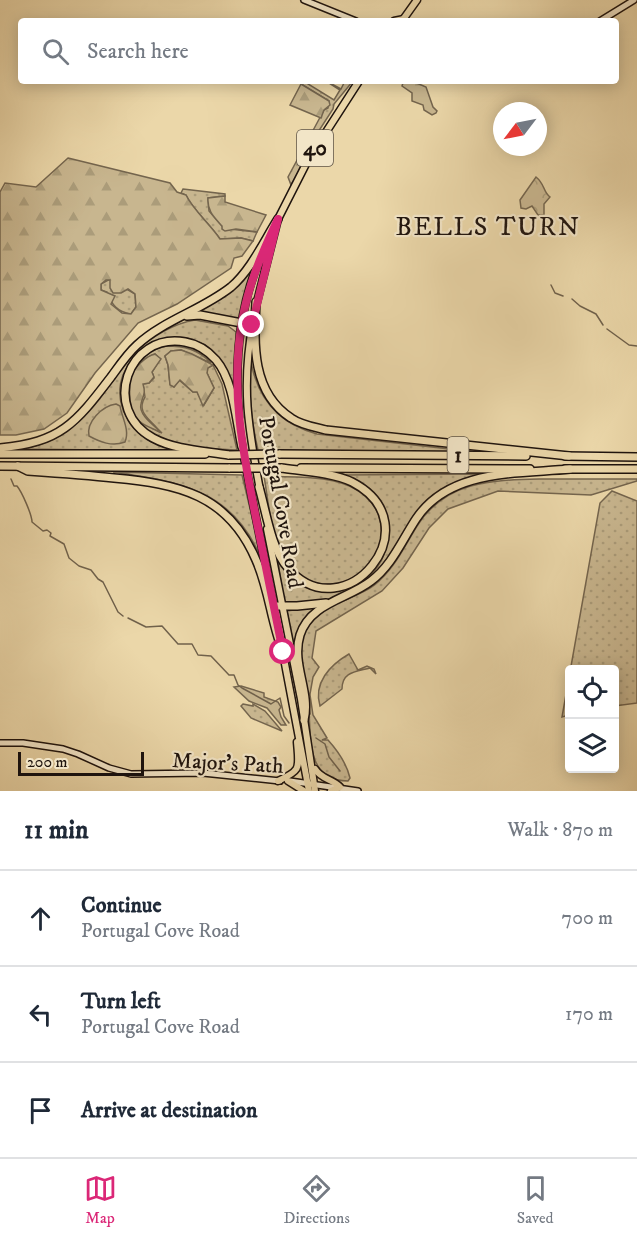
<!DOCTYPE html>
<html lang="en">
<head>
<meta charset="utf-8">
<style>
  :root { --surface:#fff; --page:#f6f6f7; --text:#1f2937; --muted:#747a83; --line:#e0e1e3; --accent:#db2777 }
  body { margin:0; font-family:"IM FELL DW Pica",serif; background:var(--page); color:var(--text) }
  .controls { position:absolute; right:18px; bottom:18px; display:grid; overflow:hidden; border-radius:6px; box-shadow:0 3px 15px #0003 }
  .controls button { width:54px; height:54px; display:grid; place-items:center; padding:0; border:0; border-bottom:2px solid var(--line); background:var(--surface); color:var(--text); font:30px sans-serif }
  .compass { position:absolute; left:493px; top:102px; width:54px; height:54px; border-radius:50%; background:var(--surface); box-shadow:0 3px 15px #0003; rotate:238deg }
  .scale { position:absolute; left:18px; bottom:15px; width:126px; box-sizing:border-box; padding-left:6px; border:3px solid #1f140e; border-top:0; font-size:16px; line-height:21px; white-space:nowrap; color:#1f140e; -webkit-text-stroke:4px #f2e5c7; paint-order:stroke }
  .stop { position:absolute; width:18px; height:18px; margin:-14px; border:4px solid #db2777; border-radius:50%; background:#fff }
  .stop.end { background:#db2777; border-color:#fff; box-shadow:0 2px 6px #0008 }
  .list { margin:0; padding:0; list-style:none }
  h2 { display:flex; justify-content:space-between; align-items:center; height:78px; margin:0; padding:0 24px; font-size:26px }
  h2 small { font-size:20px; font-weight:400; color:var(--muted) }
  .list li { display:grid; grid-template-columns:39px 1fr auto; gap:18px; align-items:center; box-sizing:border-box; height:96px; padding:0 24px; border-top:2px solid var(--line) }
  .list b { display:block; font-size:22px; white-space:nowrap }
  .list p { margin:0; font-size:20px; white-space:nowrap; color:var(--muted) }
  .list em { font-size:20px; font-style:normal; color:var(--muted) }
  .icon { flex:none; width:33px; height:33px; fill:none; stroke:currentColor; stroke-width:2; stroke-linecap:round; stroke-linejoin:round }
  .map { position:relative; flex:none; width:637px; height:791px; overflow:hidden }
  .search { position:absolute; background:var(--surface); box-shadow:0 3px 15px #0003; left:18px; right:18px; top:18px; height:66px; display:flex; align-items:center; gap:15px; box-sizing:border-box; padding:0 21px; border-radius:6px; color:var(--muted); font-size:22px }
  .sheet { height:366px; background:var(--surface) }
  nav { display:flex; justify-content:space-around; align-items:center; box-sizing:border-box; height:84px; border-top:2px solid var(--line); background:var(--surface); font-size:16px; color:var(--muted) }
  nav a { display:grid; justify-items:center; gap:3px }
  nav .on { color:var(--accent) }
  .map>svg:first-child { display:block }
  .grass { fill:url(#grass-dots); stroke:#74654e; stroke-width:1.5 }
  .forest { fill:url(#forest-firs); stroke:#74654e; stroke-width:1.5; fill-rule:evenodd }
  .park { fill:url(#park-crowns); stroke:#74654e; stroke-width:1.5 }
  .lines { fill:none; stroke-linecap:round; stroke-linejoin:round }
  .stream { stroke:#70614b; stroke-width:1.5 }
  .secondary-casing { stroke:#1f140e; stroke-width:8 }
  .primary-casing { stroke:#1f140e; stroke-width:9 }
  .highway-casing { stroke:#1f140e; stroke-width:10 }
  .secondary { stroke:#f2e5c7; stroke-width:5 }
  .primary { stroke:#ebd7a9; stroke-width:6 }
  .highway { stroke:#ebd7a9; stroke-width:7 }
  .highway-bridge-casing { stroke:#1f140e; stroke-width:10; stroke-linecap:butt }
  .highway-bridge { stroke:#ebd7a9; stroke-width:7 }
  .route { stroke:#db2777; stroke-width:8 }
  .labels { text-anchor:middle; stroke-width:4.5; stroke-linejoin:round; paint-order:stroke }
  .shield { fill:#f2e5c7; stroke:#5e5346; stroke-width:1.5 }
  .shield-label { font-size:21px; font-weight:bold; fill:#1f140e }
  .street-label { font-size:22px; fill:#1f140e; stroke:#f2e5c7 }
  .quarter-label { font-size:26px; letter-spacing:1.5px; fill:#1f140e; stroke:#f2e5c7 }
</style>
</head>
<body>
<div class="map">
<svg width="637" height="791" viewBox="0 0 637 791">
  <defs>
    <pattern id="grass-dots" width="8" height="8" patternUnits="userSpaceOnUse" patternTransform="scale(1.5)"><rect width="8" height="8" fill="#c8b68f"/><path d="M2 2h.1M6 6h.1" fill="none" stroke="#ab9c7a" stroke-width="1.8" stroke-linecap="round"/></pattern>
    <pattern id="forest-firs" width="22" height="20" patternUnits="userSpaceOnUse" patternTransform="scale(1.5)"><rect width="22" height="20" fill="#c8b68f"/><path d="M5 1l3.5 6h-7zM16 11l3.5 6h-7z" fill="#ab9c7a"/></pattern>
    <pattern id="park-crowns" width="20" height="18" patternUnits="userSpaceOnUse" patternTransform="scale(1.5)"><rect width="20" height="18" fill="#c8b68f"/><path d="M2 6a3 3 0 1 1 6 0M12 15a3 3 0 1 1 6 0" fill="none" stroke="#ab9c7a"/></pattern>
  </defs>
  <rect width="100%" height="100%" fill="#ebd7a9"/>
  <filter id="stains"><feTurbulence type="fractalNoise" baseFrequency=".00333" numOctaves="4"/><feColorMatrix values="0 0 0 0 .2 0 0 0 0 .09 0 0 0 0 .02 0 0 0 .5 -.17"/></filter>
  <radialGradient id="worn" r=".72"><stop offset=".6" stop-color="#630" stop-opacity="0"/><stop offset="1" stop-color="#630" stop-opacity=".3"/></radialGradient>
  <g class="grass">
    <path d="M304 81H309L308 84 334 100 340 90 326 81 341 89 345 81H353L334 104 333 109 311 143 313 145 291 185 288 177 324 110 328 108 329 101 301 84Z"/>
    <path d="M183 189 225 194V196L208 198 209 211 222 226 230 229 257 232 253 241 241 238 220 239C210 224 193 210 186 195L181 193Z"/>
    <path d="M258 256 239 320 194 312 214 302Z"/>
    <path d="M110 279 135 294 136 307 131 314C117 312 112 305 107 292L101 290V284Z"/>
    <path d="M195 320 228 326 236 332 234 404C221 288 96 345 124 412 135 438 156 446 181 451L22 449C79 439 99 399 131 355 149 339 170 324 195 320Z"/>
    <path d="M166 346C184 346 198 349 211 363L181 350 171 351 165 356 168 365 170 384 174 387 179 380 193 392H197L204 405 214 388 207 373V368L213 365 222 384 237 450C190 448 115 446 130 379L132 413 143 423 160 432C152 420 135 413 145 397L143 384 149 383 154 378 152 372 160 359 155 354 144 359 132 373C139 357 150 350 166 346Z"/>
    <path d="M251 362C258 400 279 424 317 434L485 453 258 450C251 420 248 393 251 362Z"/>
    <path d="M113 472 242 475 263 563C235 490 182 482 113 472Z"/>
    <path d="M483 474C469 477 452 482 441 491 431 499 423 514 416 524 402 544 388 567 369 581 346 599 313 604 286 603L284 601 277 556C307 627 417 580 379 508 369 489 357 481 337 475Z"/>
    <path d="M264 476C293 478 331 474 357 490 404 518 377 587 326 584 312 584 299 578 290 567 271 543 269 505 264 476Z"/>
    <path d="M542 479H637V481L591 495 498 491 448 509 429 528 403 568 382 591 316 631 312 658 319 667 313 677 310 694H307C301 662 290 627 325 609 333 604 342 602 350 598 361 593 373 588 381 579 396 565 406 544 417 526 446 480 493 480 542 479Z"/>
    <path d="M612 491 637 501V703L615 706 614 670H570L569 715 562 717 600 503Z"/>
    <path d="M320 606C304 617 297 629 294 647L287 611Z"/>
    <path d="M349 654 358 670 367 666 374 669 376 674 370 668C355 672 342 672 342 689L320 706C313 683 330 665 349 654Z"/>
    <path d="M307 695H310L313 715 327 738 322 740H328C337 750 347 765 350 778L348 781C308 780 311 744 309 712L310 713Z"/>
    <path d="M243 704 253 706V704L265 711 282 731 251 718 241 706Z"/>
  </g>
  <g class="forest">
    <path d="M412 81 426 87 433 107 437 111 436 113 432 115 424 110 423 105 412 101V93L402 86 403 83Z"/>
    <path d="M301 84 329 101 330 105 324 110 321 118 290 105Z"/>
    <path d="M68 158 170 183 177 192 186 195C193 210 210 224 220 239L241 238 253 241 242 256 234 258 231 268 177 304 138 323 95 373 67 413 44 429 16 435H0V192L5 183 36 187ZM106 280H110V288L113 293H121L128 289 135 294 136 307 131 314 122 313 111 304 115 296 101 290V284Z"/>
    <path d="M225 196V202L266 215 257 232 236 229 225 231 222 229V226C214 217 207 211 208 198Z"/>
    <path d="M181 350 192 354 213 365 208 368 207 373 214 388 203 406 197 392H193L180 380 174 387 170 385 168 365 165 356 171 351Z"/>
    <path d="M155 354 161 359 152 372 154 377 149 383 143 384C146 394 143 395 141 404 138 415 155 426 162 433 152 428 139 424 133 415 129 408 129 384 131 376 134 368 146 356 155 354Z"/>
    <path d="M116 404 120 406C122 418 130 430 125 442 112 447 100 442 89 436 86 422 102 406 116 404Z"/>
    <path d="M241 686 264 693V697L278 702 281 707 279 710 281 717 286 725H281L267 708 249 701 234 687Z"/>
  </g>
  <path class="park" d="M536 177C545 184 543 192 550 197L544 204V215H538L532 206 526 209 521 208 520 200Z"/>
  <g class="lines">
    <g class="stream">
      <path d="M551 285 555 293 563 296"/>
      <path d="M572 299 580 306 596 314 603 325"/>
      <path d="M607 329 629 345 637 346"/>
      <path d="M11 479 14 486H17C22 492 32 515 32 522L43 531 47 530 51 533 50 536 64 544 69 558 79 566 91 570 98 579 103 582 118 612 123 616"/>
      <path d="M128 618 146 627 162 626 178 644H192L198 655 211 656 229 675H234L238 685 242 688 271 704 280 698 284 716 289 723"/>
      <path d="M316 738 325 744 329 757 340 771"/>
    </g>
    <g class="secondary-casing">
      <g id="secondary">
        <path d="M304 0 356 21"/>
        <path d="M600 21 634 0"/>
        <path d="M0 743H23L63 749 78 754 109 768 131 774 203 773 280 781"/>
        <path d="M290 781 358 791"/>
      </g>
    </g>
    <g class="primary-casing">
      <g id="primary">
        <path d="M394 21 404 19"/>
        <path d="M402 21 417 0"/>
        <path d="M276 223 308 160 359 81"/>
        <path d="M256 306 277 223"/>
        <path d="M253 322C241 386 248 427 260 490"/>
        <path d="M239 417C234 359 240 298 266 245"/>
        <path d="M241 442 274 609"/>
        <path d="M267 529 301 699 315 791"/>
        <path d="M282 648 309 791"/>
        <path d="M315 769C321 779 332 779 340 787L331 791"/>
        <path d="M278 781C302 770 299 768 297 742"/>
        <path d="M288 781 304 791"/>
      </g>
    </g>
    <g class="highway-casing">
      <g id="highway">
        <path d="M256 302C254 343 251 392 291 418 301 425 314 427 326 430L569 456"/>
        <path d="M187 316 200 315 252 325"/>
        <path d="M0 448C61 442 75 424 111 377 119 366 127 354 137 345 164 320 202 310 231 287 251 270 264 241 278 219"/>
        <path d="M0 454H205"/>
        <path d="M279 454 526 456"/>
        <path d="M229 455C205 451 175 450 153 438 101 410 127 332 185 342 197 344 208 351 216 360 234 381 236 421 242 447"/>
        <path d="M565 456 637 457"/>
        <path d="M0 466 230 468"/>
        <path d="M18 466 28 471C57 473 86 475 114 478 178 484 228 494 256 560 269 589 271 622 283 652"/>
        <path d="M301 468 530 469"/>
        <path d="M565 469H637"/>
        <path d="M259 487C266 511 271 549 288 568 344 633 435 525 352 482 334 473 302 471 281 468"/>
        <path d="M273 606H297L326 603"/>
        <path d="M304 720C311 692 291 664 300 635 310 603 348 599 371 581 392 565 401 542 416 519 449 469 516 474 570 469"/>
      </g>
    </g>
    <use href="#secondary" class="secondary"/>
    <use href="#primary" class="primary"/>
    <use href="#highway" class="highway"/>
    <g class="highway-bridge-casing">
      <g id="highway-bridge">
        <path d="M229 455 279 454"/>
        <path d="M230 468H281"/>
      </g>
    </g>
    <use href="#highway-bridge" class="highway-bridge"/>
  </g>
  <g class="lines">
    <path class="route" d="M252 325 278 219C262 253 248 285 242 322 230 388 243 453 256 518 265 563 274 607 283 652"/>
  </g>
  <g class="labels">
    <g class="shield">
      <rect x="297" y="130" width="36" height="36" rx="4.5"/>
      <rect x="447.5" y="437" width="21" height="36" rx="4.5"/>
    </g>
    <g class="shield-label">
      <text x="315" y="155">40</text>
      <text x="458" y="462">1</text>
    </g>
    <g class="street-label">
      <text transform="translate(282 502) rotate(80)" y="8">Portugal Cove Road</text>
      <text transform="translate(228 762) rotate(3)" y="8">Major's Path</text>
    </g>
    <g class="quarter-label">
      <text x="488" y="235">BELLS TURN</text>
    </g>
  </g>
  <rect width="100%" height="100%" filter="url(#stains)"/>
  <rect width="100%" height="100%" fill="url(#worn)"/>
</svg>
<div class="controls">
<button><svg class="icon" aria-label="locate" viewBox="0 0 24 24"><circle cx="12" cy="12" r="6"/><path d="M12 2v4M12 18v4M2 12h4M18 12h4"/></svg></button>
<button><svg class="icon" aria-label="layers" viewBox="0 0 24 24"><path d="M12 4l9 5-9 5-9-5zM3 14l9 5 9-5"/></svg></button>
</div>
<svg class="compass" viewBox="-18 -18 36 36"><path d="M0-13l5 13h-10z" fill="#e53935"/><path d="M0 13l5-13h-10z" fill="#747a83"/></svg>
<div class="scale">200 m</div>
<div class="stop" style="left:283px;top:652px"></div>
<div class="stop end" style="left:252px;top:325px"></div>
<div class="search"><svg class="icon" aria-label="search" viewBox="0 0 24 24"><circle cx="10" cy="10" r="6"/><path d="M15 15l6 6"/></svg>Search here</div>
</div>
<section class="sheet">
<h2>11 min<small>Walk · 870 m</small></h2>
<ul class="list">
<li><svg class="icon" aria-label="ahead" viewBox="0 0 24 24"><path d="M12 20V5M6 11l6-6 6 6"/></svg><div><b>Continue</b><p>Portugal Cove Road</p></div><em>700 m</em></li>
<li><svg class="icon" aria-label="left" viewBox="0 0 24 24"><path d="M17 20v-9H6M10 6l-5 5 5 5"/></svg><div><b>Turn left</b><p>Portugal Cove Road</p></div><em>170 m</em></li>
<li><svg class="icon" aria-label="arrive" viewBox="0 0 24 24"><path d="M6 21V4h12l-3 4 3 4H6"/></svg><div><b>Arrive at destination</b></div></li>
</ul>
</section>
<nav>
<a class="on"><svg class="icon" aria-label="map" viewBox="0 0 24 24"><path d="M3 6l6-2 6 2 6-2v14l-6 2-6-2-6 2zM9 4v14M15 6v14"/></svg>Map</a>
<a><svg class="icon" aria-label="directions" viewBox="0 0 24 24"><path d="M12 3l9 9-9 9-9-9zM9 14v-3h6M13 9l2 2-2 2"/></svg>Directions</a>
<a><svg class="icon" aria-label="saved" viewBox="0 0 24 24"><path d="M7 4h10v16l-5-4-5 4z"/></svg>Saved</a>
</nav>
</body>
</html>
